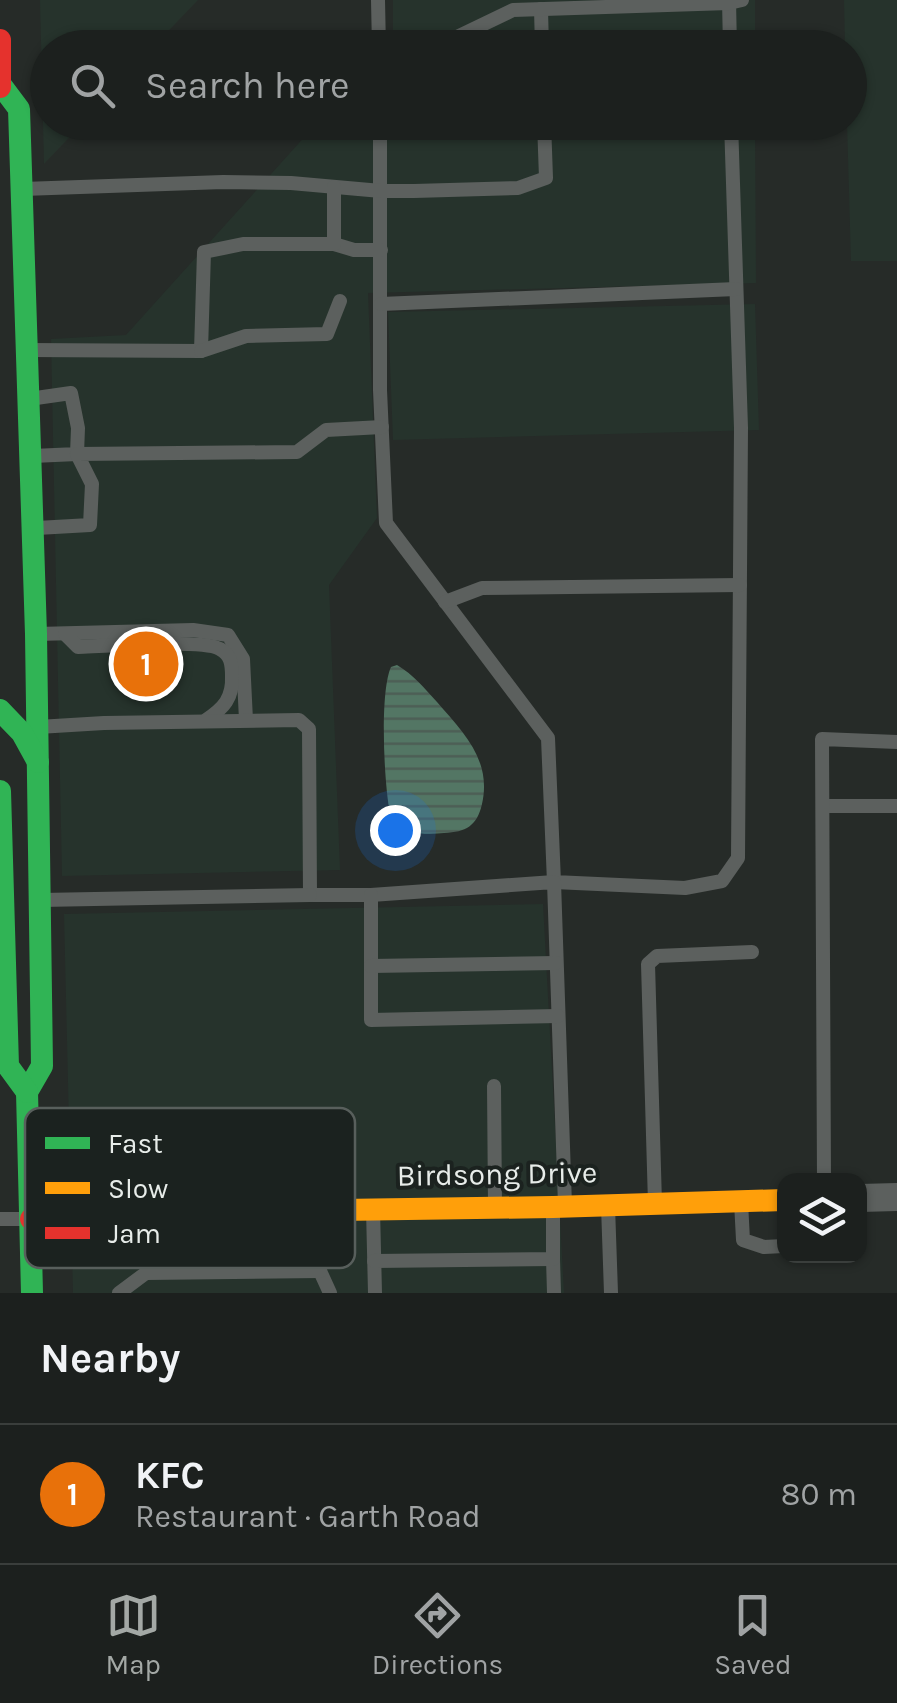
<!DOCTYPE html>
<html lang="en">
<head>
<meta charset="utf-8">
<style>
  :root { --surface:#1c201e; --page:#252827; --text:#f1f3f6; --muted:#a0a3a4; --line:#3a3e3c; --accent:#a3a8a5 }
  body { margin:0; font-family:Karla,sans-serif; background:var(--page); color:var(--text) }
  .controls { position:absolute; right:30px; bottom:30px; display:grid; overflow:hidden; border-radius:20px; box-shadow:0 2px 8px #0004 }
  .controls button { width:90px; height:90px; display:grid; place-items:center; padding:0; border:0; border-bottom:2px solid var(--line); background:var(--surface); color:var(--text); font:50px sans-serif }
  .you { position:absolute; left:395px; top:830px; width:35px; height:35px; margin:-25px; border:8px solid #fff; border-radius:50%; background:#1a73e8; box-shadow:0 0 0 15px #1a73e833 }
  .badge { display:grid; place-items:center; width:65px; height:65px; border-radius:50%; background:var(--accent); color:#fff; font-size:32px; font-weight:700 }
  .pin { position:absolute; translate:-50% -50%; border:5px solid #fff; box-shadow:0 2px 10px #0006 }
  .list { margin:0; padding:0; list-style:none }
  h2 { display:flex; justify-content:space-between; align-items:center; height:130px; margin:0; padding:0 40px; font-size:42px }
  h2 small { font-size:32px; font-weight:400; color:var(--muted) }
  .list li { display:grid; grid-template-columns:65px 1fr auto; gap:30px; align-items:center; box-sizing:border-box; height:140px; padding:0 40px; border-top:2px solid var(--line) }
  .list b { display:block; font-size:38px; white-space:nowrap }
  .list p { margin:0; font-size:32px; white-space:nowrap; color:var(--muted) }
  .list em { font-size:32px; font-style:normal; color:var(--muted) }
  .icon { flex:none; width:55px; height:55px; fill:none; stroke:currentColor; stroke-width:2; stroke-linecap:round; stroke-linejoin:round }
  .map { position:relative; flex:none; width:897px; height:1293px; overflow:hidden }
  .search { position:absolute; background:var(--surface); box-shadow:0 2px 8px #0004; left:30px; right:30px; top:30px; height:110px; display:flex; align-items:center; gap:25px; box-sizing:border-box; padding:0 35px; border-radius:55px; color:var(--muted); font-size:38px }
  .sheet { height:270px; background:var(--surface) }
  nav { display:flex; justify-content:space-around; align-items:center; box-sizing:border-box; height:140px; border-top:2px solid var(--line); background:var(--surface); font-size:28px; color:var(--muted) }
  nav a { display:grid; justify-items:center; gap:5px }
  nav .on { color:var(--accent) }
  .map>svg:first-child { display:block }
  .built { fill:#26332c }
  .water { fill:url(#water-rules) }
  .lines { fill:none; stroke-linecap:round; stroke-linejoin:round }
  .lane { stroke:#5c605e; stroke-width:14 }
  .street { stroke:#5c605e; stroke-width:28 }
  .fast { stroke:#30b455; stroke-width:22 }
  .slow { stroke:#ff9f0a; stroke-width:22 }
  .jam { stroke:#e5322d; stroke-width:22 }
  .labels { text-anchor:middle; stroke-width:8; stroke-linejoin:round; paint-order:stroke }
  .street-label { font-size:30px; fill:#e7ece9; stroke:#1b221f }
  .key { fill:#1b221f; stroke:#585f5c; stroke-width:2.5 }
  .key-label { font-size:28px; fill:#e7ece9 }
</style>
</head>
<body>
<div class="map">
<svg width="897" height="1293" viewBox="0 0 897 1293">
  <defs>
    <pattern id="water-rules" width="6" height="5" patternUnits="userSpaceOnUse" patternTransform="scale(2.5)"><rect width="6" height="5" fill="#537664"/><path d="M0 2.5h6" fill="none" stroke="#4c5e55"/></pattern>
  </defs>
  <rect width="100%" height="100%" fill="#262b28"/>
  <g class="built">
    <path d="M40 0H198L153 47 48 48V122L83 123 44 164Z"/>
    <path d="M393 0H755V47L384 48 393 37Z"/>
    <path d="M844 0H897V261H851L847 123 850 122V48L845 47Z"/>
    <path d="M317 123H755L756 283 368 293 377 518 329 585 340 870 62 876 51 339 126 335Z"/>
    <path d="M755 304 759 430 393 440 388 312Z"/>
    <path d="M543 904 564 1293H73L64 914Z"/>
  </g>
  <path class="water" d="M397 665C414 675 424 688 437 702 463 732 492 760 482 804 477 826 466 832 444 833 425 835 408 834 392 823 384 794 379 693 391 667Z"/>
  <g class="lines">
    <g class="lane">
      <path d="M378 0 379 48"/>
      <path d="M729 0 730 48"/>
      <path d="M541 9 542 48"/>
      <path d="M434 48 513 10 729 3 742 0"/>
      <path d="M380 122V390L386 523 548 738 554 882 685 888 722 881 738 858 741 428 731 122"/>
      <path d="M23 189 223 182 291 183 381 191H414L518 188 546 178 544 122"/>
      <path d="M334 244 354 250H381"/>
      <path d="M381 304 736 289"/>
      <path d="M27 350 201 351 204 252 243 244H334V187"/>
      <path d="M201 351 246 336 327 334 340 301"/>
      <path d="M29 399 71 393 78 428 77 454 33 456"/>
      <path d="M37 528 90 525 92 484 77 454 297 452 326 430 382 427"/>
      <path d="M445 602 482 588 740 585"/>
      <path d="M37 634 193 630 228 635 243 659 246 720"/>
      <path d="M65 634 78 647C103 646 204 639 220 649 231 655 232 664 232 676 233 698 224 708 206 720"/>
      <path d="M38 727 104 723 299 720 309 729 310 895H371L554 882 565 1205"/>
      <path d="M823 806H897"/>
      <path d="M371 895V1020L558 1016"/>
      <path d="M41 900 310 895"/>
      <path d="M371 966 556 963"/>
      <path d="M494 1086 495 1206"/>
      <path d="M824 1180 822 739 897 742"/>
      <path d="M741 1202 743 1240 764 1247 784 1246"/>
      <path d="M655 1203 648 964 657 956 752 952"/>
      <path d="M608 1206 611 1293"/>
      <path d="M373 1209 375 1293"/>
      <path d="M324 1211 320 1271 330 1293"/>
      <path d="M0 1219H30"/>
      <path d="M553 1259 554 1293"/>
      <path d="M374 1261 553 1259V1208"/>
      <path d="M119 1293 146 1273 320 1271"/>
    </g>
    <path class="street" d="M860 1198 897 1197"/>
    <g class="fast">
      <path d="M1 85 19 109 36 634 42 1066 27 1092 32 1293"/>
      <path d="M0 710 22 733 38 762"/>
      <path d="M0 791 8 1066 27 1092"/>
    </g>
    <path class="slow" d="M272 1211 553 1207 784 1200"/>
    <g class="jam">
      <path d="M0 40V87"/>
      <path d="M31 1219 272 1211"/>
    </g>
  </g>
  <g class="labels">
    <g class="street-label">
      <text transform="translate(497 1174) rotate(-1)" y="10">Birdsong Drive</text>
    </g>
  </g>
  <rect x="25" y="1108" width="330" height="160" rx="15" class="key"/>
  <rect x="45" y="1137" width="45" height="12" fill="#30b455"/>
  <rect x="45" y="1182" width="45" height="12" fill="#ff9f0a"/>
  <rect x="45" y="1227" width="45" height="12" fill="#e5322d"/>
  <g class="key-label">
    <text x="108" y="1153">Fast</text>
    <text x="108" y="1198">Slow</text>
    <text x="108" y="1243">Jam</text>
  </g>
</svg>
<div class="controls">
<button><svg class="icon" aria-label="layers" viewBox="0 0 24 24"><path d="M12 4l9 5-9 5-9-5zM3 14l9 5 9-5"/></svg></button>
</div>
<div class="you"></div>
<div class="pin badge" style="left:146px;top:664px;background:#e8710a">1</div>
<div class="search"><svg class="icon" aria-label="search" viewBox="0 0 24 24"><circle cx="10" cy="10" r="6"/><path d="M15 15l6 6"/></svg>Search here</div>
</div>
<section class="sheet">
<h2>Nearby<small></small></h2>
<ul class="list">
<li><span class="badge" style="background:#e8710a">1</span><div><b>KFC</b><p>Restaurant · Garth Road</p></div><em>80 m</em></li>
</ul>
</section>
<nav>
<a class="on"><svg class="icon" aria-label="map" viewBox="0 0 24 24"><path d="M3 6l6-2 6 2 6-2v14l-6 2-6-2-6 2zM9 4v14M15 6v14"/></svg>Map</a>
<a><svg class="icon" aria-label="directions" viewBox="0 0 24 24"><path d="M12 3l9 9-9 9-9-9zM9 14v-3h6M13 9l2 2-2 2"/></svg>Directions</a>
<a><svg class="icon" aria-label="saved" viewBox="0 0 24 24"><path d="M7 4h10v16l-5-4-5 4z"/></svg>Saved</a>
</nav>
</body>
</html>
